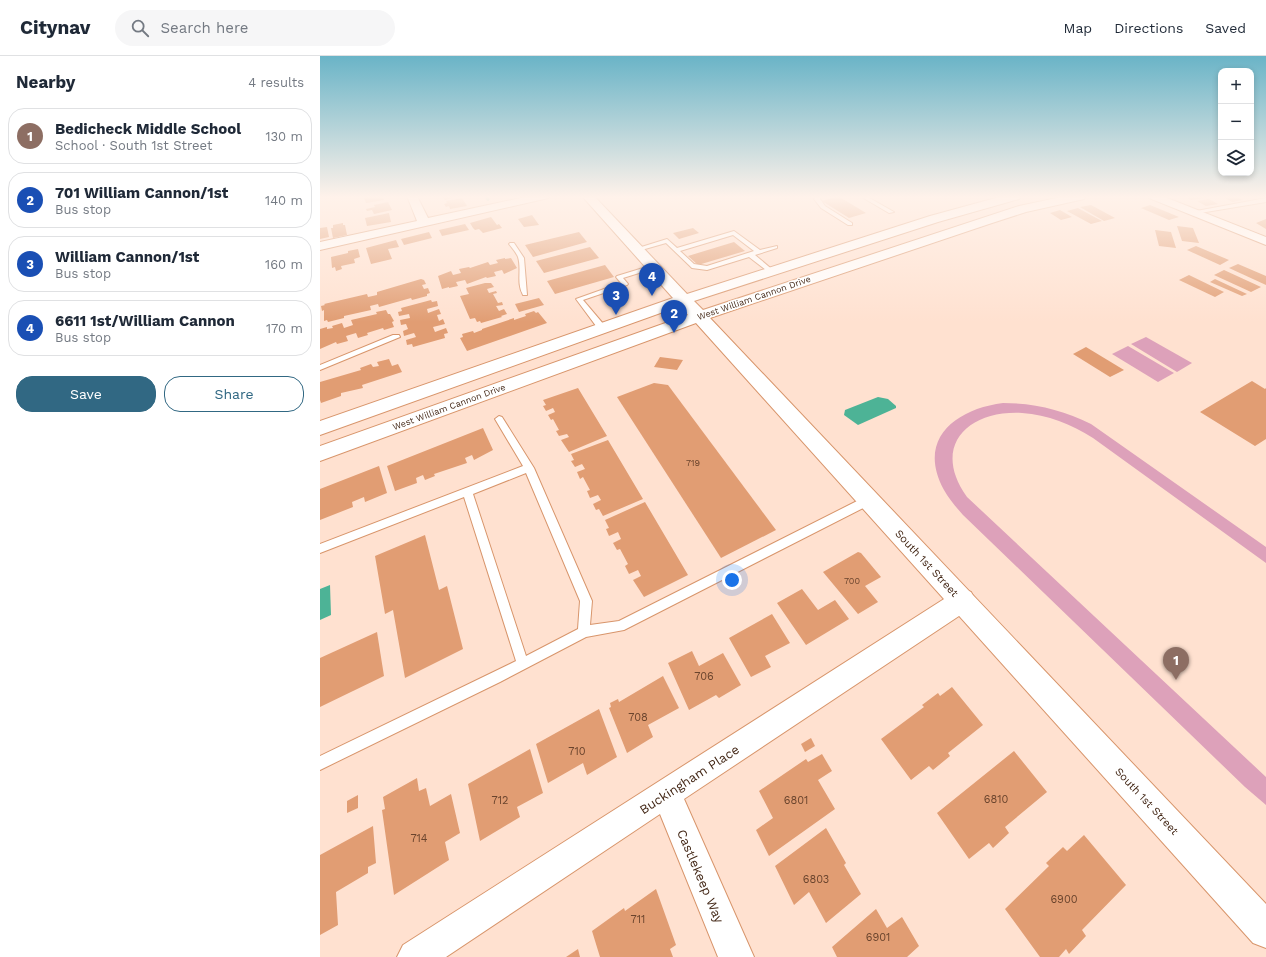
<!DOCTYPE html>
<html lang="en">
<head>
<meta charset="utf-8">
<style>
  :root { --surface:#fff; --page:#f6f6f7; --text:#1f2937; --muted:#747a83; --line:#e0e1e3; --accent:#316883 }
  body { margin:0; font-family:"Work Sans",sans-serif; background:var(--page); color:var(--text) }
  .controls { position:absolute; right:12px; top:12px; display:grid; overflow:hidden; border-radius:8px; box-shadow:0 2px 6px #0003 }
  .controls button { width:36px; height:36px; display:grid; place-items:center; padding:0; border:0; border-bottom:1px solid var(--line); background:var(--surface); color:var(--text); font:20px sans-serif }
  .you { position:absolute; left:412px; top:524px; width:14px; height:14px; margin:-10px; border:3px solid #fff; border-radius:50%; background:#1a73e8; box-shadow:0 0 0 6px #1a73e833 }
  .badge { display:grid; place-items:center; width:26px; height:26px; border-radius:50%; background:var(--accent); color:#fff; font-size:13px; font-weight:700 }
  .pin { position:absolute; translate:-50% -33px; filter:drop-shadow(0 1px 2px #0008) }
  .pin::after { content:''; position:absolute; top:21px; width:14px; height:12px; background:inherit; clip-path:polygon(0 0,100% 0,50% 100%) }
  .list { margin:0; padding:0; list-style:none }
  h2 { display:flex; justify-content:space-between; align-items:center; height:52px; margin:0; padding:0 16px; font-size:17px }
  h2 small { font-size:13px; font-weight:400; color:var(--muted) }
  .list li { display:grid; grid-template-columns:26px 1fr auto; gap:12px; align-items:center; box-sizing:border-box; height:56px; margin:0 8px 8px; padding:0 8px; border:1px solid var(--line); border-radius:16px }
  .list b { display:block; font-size:15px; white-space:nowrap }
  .list p { margin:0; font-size:13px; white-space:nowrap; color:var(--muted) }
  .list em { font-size:13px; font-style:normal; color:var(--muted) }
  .actions { display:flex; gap:8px; padding:12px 16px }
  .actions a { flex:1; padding:9px 0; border:1px solid var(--accent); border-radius:16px; text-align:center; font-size:14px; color:var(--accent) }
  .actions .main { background:var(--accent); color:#fff }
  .icon { flex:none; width:22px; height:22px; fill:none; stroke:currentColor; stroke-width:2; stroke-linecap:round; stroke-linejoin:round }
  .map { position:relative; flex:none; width:946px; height:901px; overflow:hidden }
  header { display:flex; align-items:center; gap:24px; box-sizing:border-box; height:56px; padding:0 20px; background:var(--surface); border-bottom:1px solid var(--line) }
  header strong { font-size:19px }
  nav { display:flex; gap:22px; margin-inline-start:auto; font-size:14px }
  .search { width:280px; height:36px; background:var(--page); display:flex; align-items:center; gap:10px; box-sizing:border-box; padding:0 14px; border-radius:22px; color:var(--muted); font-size:15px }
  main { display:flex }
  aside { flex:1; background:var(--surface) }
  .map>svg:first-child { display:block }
  .green { fill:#dda1ba }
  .water { fill:#4db396 }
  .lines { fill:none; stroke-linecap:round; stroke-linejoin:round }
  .stream { stroke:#4db396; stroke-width:3.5 }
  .building { fill:#e19d73 }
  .service-casing { stroke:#d8956b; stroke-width:2 }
  .minor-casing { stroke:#d8956b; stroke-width:2 }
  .secondary-casing { stroke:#d8956b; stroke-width:2 }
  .service { fill:#fff; fill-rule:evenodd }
  .minor { fill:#fff; fill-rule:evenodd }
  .secondary { fill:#fff; fill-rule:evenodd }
  .labels { text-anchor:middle; stroke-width:3; stroke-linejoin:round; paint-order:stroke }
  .far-street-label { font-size:9px; fill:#432716; stroke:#fff }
  .number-label { font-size:9px; fill:#6a442d }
  .street-label { font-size:11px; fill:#432716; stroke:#fff }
  .near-number-label { font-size:11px; fill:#6a442d }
  .near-street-label { font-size:13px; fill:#432716; stroke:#fff }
</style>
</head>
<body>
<header>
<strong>Citynav</strong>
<div class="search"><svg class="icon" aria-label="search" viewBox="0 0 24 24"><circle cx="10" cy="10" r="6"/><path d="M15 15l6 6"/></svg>Search here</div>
<nav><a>Map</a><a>Directions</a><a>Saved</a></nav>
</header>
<main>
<aside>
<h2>Nearby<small>4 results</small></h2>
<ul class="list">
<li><span class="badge" style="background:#8d6e63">1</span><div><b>Bedicheck Middle School</b><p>School · South 1st Street</p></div><em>130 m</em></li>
<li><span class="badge" style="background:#1a4fb4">2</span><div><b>701 William Cannon/1st</b><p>Bus stop</p></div><em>140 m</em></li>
<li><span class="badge" style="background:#1a4fb4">3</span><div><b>William Cannon/1st</b><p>Bus stop</p></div><em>160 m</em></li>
<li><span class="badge" style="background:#1a4fb4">4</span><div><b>6611 1st/William Cannon</b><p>Bus stop</p></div><em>170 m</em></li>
</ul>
<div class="actions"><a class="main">Save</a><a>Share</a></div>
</aside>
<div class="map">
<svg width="946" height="901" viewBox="0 0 946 901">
  <rect width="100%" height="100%" fill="#ffe1d0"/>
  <g class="green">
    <path d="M826 281 872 307 857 316 811 288Z"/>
    <path d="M808 290 854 317 838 326 792 298Z"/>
    <path d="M683 347C715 347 743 354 771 368L946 491V507L773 382C751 368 728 359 702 357 647 354 611 391 647 441L946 721V749L925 731 643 459C636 451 629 443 624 434 596 383 636 353 683 347Z"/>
  </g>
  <g class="water">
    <path d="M558 341 568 343 576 350V352L538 369 524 359 525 354Z"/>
    <path d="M10 529 11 559 0 564V533Z"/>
  </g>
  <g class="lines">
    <path class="stream" d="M166 140 168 143"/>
  </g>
  <g class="building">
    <path d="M43 140H63L64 144 46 147Z"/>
    <path d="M122 140H141L125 144Z"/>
    <path d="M518 140 546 157 529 162 502 145Z"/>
    <path d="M864 140H889L892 141 871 144Z"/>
    <path d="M914 140 923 144 912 146 903 141Z"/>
    <path d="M142 142 147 150 130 153 129 150 126 151 124 148 127 147 126 145Z"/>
    <path d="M889 143 898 148 886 150 877 145Z"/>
    <path d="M68 146 72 154 54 158 52 154 47 155 46 153 55 151 54 149Z"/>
    <path d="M771 149 795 162 784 165 760 151Z"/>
    <path d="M830 149 859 161 849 164 821 152Z"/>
    <path d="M758 152 767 157 782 165 771 168 747 155Z"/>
    <path d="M740 154 752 161 741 164 730 157Z"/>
    <path d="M69 157 71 166 47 170 45 162Z"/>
    <path d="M212 159 219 169 204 171 198 163Z"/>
    <path d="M171 161 177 169 179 168 182 172 163 177 159 173 155 174 153 172 150 167Z"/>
    <path d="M946 163V173L936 167Z"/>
    <path d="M23 167V169H25L27 179 13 182 11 172H13V169Z"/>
    <path d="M145 168 149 174 122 180 119 174Z"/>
    <path d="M857 170 873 172 879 187 862 185Z"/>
    <path d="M7 171 9 181 0 183V172Z"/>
    <path d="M373 172 379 177 359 183 353 177Z"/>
    <path d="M835 174 851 176 856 192 839 190Z"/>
    <path d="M109 176 112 182 84 189 81 183Z"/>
    <path d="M259 176 267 186 213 201 205 189Z"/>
    <path d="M76 184 79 191 68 193 72 203 51 208 46 192Z"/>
    <path d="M414 186 425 195 378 209 368 200Z"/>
    <path d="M876 190 909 204 900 209 867 194Z"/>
    <path d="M270 191 279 202 224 217 216 205Z"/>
    <path d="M38 193 40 201 34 203 35 207 21 210 22 213 16 215 15 211 12 212 11 201 28 197V195Z"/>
    <path d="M185 202V203L191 202 197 212 184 218 182 214 174 216 176 220 167 222 166 221 147 228 145 224 136 226 138 230 129 232V231L122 233 118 220 131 215 133 219 141 217 139 213 149 211 150 212 168 206 170 209 178 207 176 204Z"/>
    <path d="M918 208 946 220V229L909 212Z"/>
    <path d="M285 209 294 221 235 238 227 225Z"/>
    <path d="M904 214 941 231 931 236 894 219Z"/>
    <path d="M869 219 904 236 895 241 859 224Z"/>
    <path d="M101 223 104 224 106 228 102 229 104 233 108 232 110 237 107 238V240L92 244 91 242 59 251 58 248 50 250 51 254 24 260V262L8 266 7 264 4 265V254L2 255 1 250 5 249 4 248 47 238 48 241 57 239V236Z"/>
    <path d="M895 223 927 238 922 240 890 226Z"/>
    <path d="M165 227H171L174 231 167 233 169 237 176 235 177 237 173 238 178 247 182 246 183 249 176 250 179 255 184 253 187 258 181 260 182 261 161 267 160 265 157 266 155 262 150 263 140 240 149 238 146 232Z"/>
    <path d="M219 242 224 249 199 256 195 248Z"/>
    <path d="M111 244 112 246 117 245 118 250 107 253 108 257 119 253 121 258 117 259 119 265 123 263 125 268 113 271 115 276 126 272 128 277 124 278 125 282 93 291 92 288 87 289 86 284 96 281 94 277 84 280 83 275 88 273 86 268 81 269 80 264 90 262 89 258 79 260 78 256 82 255 81 252Z"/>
    <path d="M66 254 68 258H70L74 265 72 266 74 271 64 274 63 272 47 277 48 279 38 282 36 277 26 280 28 285 17 288 16 286 0 293V273L7 271V273L13 272 12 270 22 267 24 272 33 269 31 264 57 258 56 256Z"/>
    <path d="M214 255 216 257 218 256 227 267 147 295 140 282 143 281 142 278 153 275 154 277 162 274V273L194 262V264L206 260 205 258Z"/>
    <path d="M766 291 804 314 790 321 753 298Z"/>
    <path d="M340 301 363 304 357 314 334 311Z"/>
    <path d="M69 303 72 310 78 308 82 316 42 329 43 332 21 337V340L1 347 0 344V326L41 314 40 312 51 308 53 311 59 310 57 306Z"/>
    <path d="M932 325 945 333 946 332V383L935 390 880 356Z"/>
    <path d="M334 327 348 329 456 474 401 502 297 341Z"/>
    <path d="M258 332 287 380 249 396 241 384 249 381 247 378 239 380 236 375 239 374 233 363 231 364 228 359 235 356 233 352 226 355 223 350 226 349 223 344Z"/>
    <path d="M163 372 173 394 154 404 152 399 145 402 147 407 114 418 115 420 105 424 103 419 96 422 97 427 75 435 67 410Z"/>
    <path d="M288 384 323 443 283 460 279 453 276 454 273 448 281 444 278 439 270 442 267 435 270 434 263 421 260 423 257 416 265 413 262 408 255 411 251 405 254 404 251 398Z"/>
    <path d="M59 410 67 437 45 446 44 441 32 446 33 451 0 464V433Z"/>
    <path d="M325 446 368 519 324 541 313 524 321 520 318 514 309 518 305 510 308 508 300 493 297 494 293 487 301 483 298 476 289 480 286 473 289 472 285 464Z"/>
    <path d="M105 479 119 534 127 530 143 593 85 622 73 554 65 558 55 500Z"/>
    <path d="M538 496 541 497 561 521 545 530 558 546 538 558 503 516Z"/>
    <path d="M482 533 498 554 515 544 529 563 486 589 457 547Z"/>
    <path d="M452 558 470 587 445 600 451 611 431 621 409 582Z"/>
    <path d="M57 576 64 620 0 651V602Z"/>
    <path d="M372 595 379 610 403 597 421 629 399 642 396 639 369 654 348 607Z"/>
    <path d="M343 620 359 652 328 669 333 681 307 697 289 652 291 651 290 647 298 643 299 646Z"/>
    <path d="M632 631 663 669 628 697 630 700 613 714 609 710 591 724 561 683 604 651 602 649 618 637 620 640Z"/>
    <path d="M279 653 297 701 267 719 263 707 228 727 216 688Z"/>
    <path d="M491 682 495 690 485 696 481 688Z"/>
    <path d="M210 693 223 737 197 751 200 761 160 785 148 728Z"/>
    <path d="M694 695 727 736 685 771 689 777 673 792 669 787 649 803 617 757Z"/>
    <path d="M502 698 512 715 498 724 515 753 449 800 436 774 453 762 439 735 486 703 488 706Z"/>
    <path d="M97 722 99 735 106 732 110 750 131 738 140 777 125 786 129 804 74 839 62 754 65 753 63 741Z"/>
    <path d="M38 739V752L27 757V745Z"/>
    <path d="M53 770 56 807 48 811V817L16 836 18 869 0 879V799Z"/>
    <path d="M506 772 526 807 524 809 541 838 506 867 489 836 474 849 455 810Z"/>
    <path d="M764 779 806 829 762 874 766 880 749 898 746 893 739 901H720L685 853 729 810 726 807 743 791 747 795Z"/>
    <path d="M336 833 356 889 350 893 353 901H280L272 875 304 852 305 855Z"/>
    <path d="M556 853 567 872 582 861 599 890 587 901H517L512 891Z"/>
    <path d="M258 893 260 901H246Z"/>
  </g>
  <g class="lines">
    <g class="service-casing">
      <g id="service">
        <path d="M497 140H501L500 143 505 150 532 167V169H528L501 152 494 143Z"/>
        <path d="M540 140H546L574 156 569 157Z"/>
        <path d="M946 142V146L874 158 871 156Z"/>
        <path d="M414 175 440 194 457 190V192L435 199 454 215V217H450L429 201 387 214 372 212 346 187 318 195 315 193 347 183 357 192ZM413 179 434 195 387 210 374 208 360 195Z"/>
        <path d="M190 187H194L204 202 207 239H203C196 227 202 214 198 201 196 196 192 192 189 188Z"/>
        <path d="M333 209 335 210V212L303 222 308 228 307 229 263 244 285 270V274H279L256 243 301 227 296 221 297 220Z"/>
        <path d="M73 279H79L80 281 0 314V309Z"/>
        <path d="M179 360 182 361 214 412 272 545 270 569 299 565 545 441H553L554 444 553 447 304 574 266 581 180 626 0 714V700L196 605 144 441 0 497V488L203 410 175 363ZM206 417 260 545 258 573 206 600 153 438Z"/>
      </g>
    </g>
    <g class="minor-casing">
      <g id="minor">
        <path d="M87 140H97L108 162 210 140H230L228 142 224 143 0 194V186L97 165Z"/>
        <path d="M828 140H842L946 181V189L829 142Z"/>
        <path d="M643 533 651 536 655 544 651 552 364 743 434 901H398L340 758 126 901H77L83 889 635 536Z"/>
      </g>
    </g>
    <g class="secondary-casing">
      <path id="secondary" d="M262 140H274L367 238 610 160 683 140H701L699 143 618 166 374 245 383 254 699 150 746 140H766L764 143 706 156 669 168 390 262 946 848V892L933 887 376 267 0 405V390L368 259 360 250 0 379V365L353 242Z"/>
    </g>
    <use href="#service" class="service"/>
    <use href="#minor" class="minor"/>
    <use href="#secondary" class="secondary"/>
  </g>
  <linearGradient id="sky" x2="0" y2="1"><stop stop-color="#6ab4c7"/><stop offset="0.53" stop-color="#fff2ea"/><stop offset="1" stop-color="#fff2ea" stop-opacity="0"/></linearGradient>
  <rect width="946" height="266" fill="url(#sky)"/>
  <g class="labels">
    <g class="far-street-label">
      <text transform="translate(434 242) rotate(-19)" y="3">West William Cannon Drive</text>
      <text transform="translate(129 351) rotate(-20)" y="3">West William Cannon Drive</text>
    </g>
    <g class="number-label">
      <text x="373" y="410">719</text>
      <text x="532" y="528">700</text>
    </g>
    <g class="street-label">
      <text transform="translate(607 507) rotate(47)" y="4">South 1st Street</text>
      <text transform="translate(827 745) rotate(47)" y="4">South 1st Street</text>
    </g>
    <g class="near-number-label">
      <text x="384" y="624">706</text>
      <text x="318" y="665">708</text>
      <text x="257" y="699">710</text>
      <text x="676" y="747">6810</text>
      <text x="180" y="748">712</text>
      <text x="476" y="748">6801</text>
      <text x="99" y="786">714</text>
      <text x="496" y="827">6803</text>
      <text x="744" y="847">6900</text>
      <text x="318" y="867">711</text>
      <text x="558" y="885">6901</text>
    </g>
    <g class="near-street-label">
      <text transform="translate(369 723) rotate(-33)" y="5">Buckingham Place</text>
      <text transform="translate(381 820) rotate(67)" y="5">Castlekeep Way</text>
    </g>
  </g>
</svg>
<div class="controls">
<button>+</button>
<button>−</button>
<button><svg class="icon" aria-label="layers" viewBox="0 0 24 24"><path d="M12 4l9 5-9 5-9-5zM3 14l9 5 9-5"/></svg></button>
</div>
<div class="you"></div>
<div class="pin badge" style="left:856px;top:624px;background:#8d6e63">1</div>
<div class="pin badge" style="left:354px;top:277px;background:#1a4fb4">2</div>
<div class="pin badge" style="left:296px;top:259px;background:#1a4fb4">3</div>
<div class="pin badge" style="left:332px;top:240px;background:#1a4fb4">4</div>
</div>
</main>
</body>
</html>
